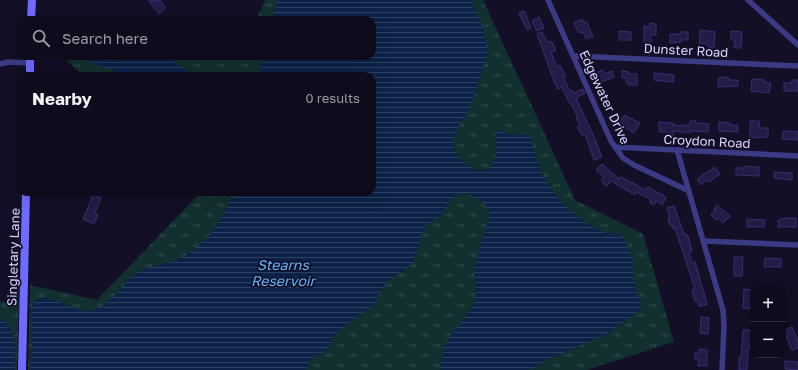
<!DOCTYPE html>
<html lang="en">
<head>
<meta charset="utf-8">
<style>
  :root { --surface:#0e0b1c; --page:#171425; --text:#f1f3f6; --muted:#9b9ba3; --line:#2e2b3b }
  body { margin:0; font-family:"Golos Text",sans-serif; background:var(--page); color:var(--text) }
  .controls { position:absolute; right:12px; bottom:12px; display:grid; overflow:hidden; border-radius:8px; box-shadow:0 4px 16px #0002 }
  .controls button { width:36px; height:36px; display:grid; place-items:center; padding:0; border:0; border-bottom:1px solid var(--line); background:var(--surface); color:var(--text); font:20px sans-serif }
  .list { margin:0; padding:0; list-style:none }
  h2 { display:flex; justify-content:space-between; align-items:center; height:52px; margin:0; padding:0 16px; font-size:17px }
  h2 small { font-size:13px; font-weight:400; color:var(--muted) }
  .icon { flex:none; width:22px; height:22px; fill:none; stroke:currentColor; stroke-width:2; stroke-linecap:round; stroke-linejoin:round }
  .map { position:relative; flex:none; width:798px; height:370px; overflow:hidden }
  .search { position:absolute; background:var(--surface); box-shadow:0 4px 16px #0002; left:16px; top:16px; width:360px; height:44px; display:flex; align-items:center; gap:10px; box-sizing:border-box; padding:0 14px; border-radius:12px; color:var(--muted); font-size:15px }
  .panel { position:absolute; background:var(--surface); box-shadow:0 4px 16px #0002; left:16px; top:72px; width:360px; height:124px; border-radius:12px }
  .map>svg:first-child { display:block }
  .park { fill:url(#park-tufts) }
  .water { fill:url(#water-rules) }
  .building { fill:#241b47; stroke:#3b2d73 }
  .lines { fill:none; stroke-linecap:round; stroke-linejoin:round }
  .street { stroke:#3d3a85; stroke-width:5.5 }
  .secondary { stroke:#6f6bff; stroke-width:8 }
  .labels { text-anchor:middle; stroke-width:3.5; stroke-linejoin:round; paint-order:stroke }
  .street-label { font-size:13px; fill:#d9d4ff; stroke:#130f26 }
  .water-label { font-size:14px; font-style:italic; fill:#62b6ff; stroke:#130f26 }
</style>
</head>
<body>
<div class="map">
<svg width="798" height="370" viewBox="0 0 798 370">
  <defs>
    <pattern id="park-tufts" width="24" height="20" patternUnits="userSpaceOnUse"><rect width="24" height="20" fill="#12302f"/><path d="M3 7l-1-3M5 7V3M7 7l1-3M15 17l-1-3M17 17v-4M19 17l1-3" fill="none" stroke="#344d4e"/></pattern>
    <pattern id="water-rules" width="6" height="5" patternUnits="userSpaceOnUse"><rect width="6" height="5" fill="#0c2248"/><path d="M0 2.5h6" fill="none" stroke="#2f4163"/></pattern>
  </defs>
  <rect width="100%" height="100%" fill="#130f26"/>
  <g class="park">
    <path d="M265 0H483L575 200 643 234 674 342 587 370H28L30 285 97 300 201 192H372V76H83L62 56H372V20H256Z"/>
    <path d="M19 288 17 370H0V301L9 302Z"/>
  </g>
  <g class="water">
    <path d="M279 0H470C478 16 488 34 487 52 486 64 480 75 477 87 475 93 473 101 470 107 463 122 445 140 458 156 461 160 463 163 467 165 472 168 478 172 484 170 499 165 496 144 496 132L499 129 511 135 523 134 530 136C533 145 535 154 537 163 542 177 553 191 562 202 573 214 591 229 607 233 611 234 615 232 619 234 624 237 628 246 630 252 634 262 632 274 634 285 637 296 644 300 639 311L603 336 548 359 536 367 527 370H440L444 346 454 331 475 303 476 285 474 273 475 265 485 230 490 217V212L483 202 478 200 469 194 463 193 452 198 439 217 431 221 426 226 419 243 414 261 407 268 385 283 375 302 368 309 349 322 335 334 327 350 312 359 305 370H30C31 360 32 350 32 340 32 330 30 319 32 309 32 306 33 303 35 301 48 290 74 314 90 311 110 307 120 287 134 275 141 268 163 264 174 261 204 250 222 220 235 192H372V76H259L263 56H372V20H271Z"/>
    <path d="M83 56H96L100 59 108 61 117 60 128 56H167L180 66 191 72 225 76H122C111 66 90 67 83 56Z"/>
    <path d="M0 319C19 328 14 352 15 370H0Z"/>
  </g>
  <g class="building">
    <path d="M148 0H159L166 8 159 14Z"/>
    <path d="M524 11 531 28 527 30 519 13Z"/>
    <path d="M539 17 544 28 537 31 532 21Z"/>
    <path d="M582 19 584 22 586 21 593 36 586 39 583 32 579 33 574 23Z"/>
    <path d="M650 23 656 24V35H651V42L644 43V26L650 27Z"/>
    <path d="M700 30 715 32 714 48 708 47V44L699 43Z"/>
    <path d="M619 31 631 32V40H619Z"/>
    <path d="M731 31 742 32 741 48H734L735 40H731Z"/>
    <path d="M542 32 547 42 550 41 551 43 552 42 556 50 551 52 557 67 560 65 566 76 563 77 570 91 572 90 573 93 583 89 585 93 576 98 595 139 602 157 594 160 585 134 582 135 577 127 580 125 576 118H578L571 103 570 104 562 87 558 89 555 84 537 34Z"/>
    <path d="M681 32H688V40H681V42L670 43V34H681Z"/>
    <path d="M603 70 604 74 612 71 614 77 599 83 595 73Z"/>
    <path d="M622 71 629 72 628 74H637V85H628V82H626V78H622Z"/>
    <path d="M654 73 674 75 673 82 654 80Z"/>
    <path d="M722 77H728V79L731 80H738V86L718 87V78H722Z"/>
    <path d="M752 79 764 80V82L771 83 769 93 751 91Z"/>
    <path d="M792 80H798V91H784V83H792Z"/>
    <path d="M624 115 640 123 634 133 619 123Z"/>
    <path d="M690 121H696L695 123 709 124 708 132 690 131V133L673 131V136L667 135V132H659V122L673 123V125L686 126V125H690Z"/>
    <path d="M750 121H759L760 128H768V137L750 138Z"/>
    <path d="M719 122 730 123V125H738V132L719 131Z"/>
    <path d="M783 131 798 132V140L782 139Z"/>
    <path d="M602 164 619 179 621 177 646 190 648 187 666 197 662 205 656 201 654 205 650 203 651 199 636 192 635 195 611 181 606 186 601 181 604 177 596 170Z"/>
    <path d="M744 166 759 167V176L736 175V168H744Z"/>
    <path d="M715 167 720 174 709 182 707 180 701 185 697 179Z"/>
    <path d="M774 172 792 173V180L774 178Z"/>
    <path d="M93 195 101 198 95 213 98 214 94 224 83 219Z"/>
    <path d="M717 205 730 216 723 223 718 218 716 220 711 215 715 210 714 209Z"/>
    <path d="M674 206 684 234H686L688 236 692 251 689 252 692 263 695 262 707 304 699 307 698 301H695L692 290 695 289 675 228 673 229 672 225 670 226 668 218H670L667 208Z"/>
    <path d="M786 218H796V227H778V220H781V219Z"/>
    <path d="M747 219 765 220 764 227H747Z"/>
    <path d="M734 257H743L742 276H734Z"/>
    <path d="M765 258 781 259V267H764Z"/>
    <path d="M744 289 751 290 750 309 743 308Z"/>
    <path d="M701 317 709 318 708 334 700 333Z"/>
    <path d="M792 327 798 341V348L792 350 784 330Z"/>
    <path d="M743 330H751L750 348H748L747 370H739V358H741Z"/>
    <path d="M699 349 707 350V366H698L699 360H695V353H699Z"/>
    <path d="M785 361 798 362V370L785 369Z"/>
  </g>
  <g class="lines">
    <g class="street">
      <path d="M548 0 611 141 623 158 634 165 689 191"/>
      <path d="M748 0 798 45"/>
      <path d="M574 56 798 66"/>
      <path d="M0 64 9 62 30 63"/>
      <path d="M615 147 798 156"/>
      <path d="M677 150 723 310 724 326 722 370"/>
      <path d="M704 241 798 245"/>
    </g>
    <g class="secondary">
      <path d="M31 20 32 0"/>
      <path d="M30 76V56"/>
      <path d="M22 370 26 192"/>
    </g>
  </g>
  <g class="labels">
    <g class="street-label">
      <text transform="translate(686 50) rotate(3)" y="5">Dunster Road</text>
      <text transform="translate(605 97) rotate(65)" y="5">Edgewater Drive</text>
      <text transform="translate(707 141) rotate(3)" y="5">Croydon Road</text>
      <text transform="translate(13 257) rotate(-88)" y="5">Singletary Lane</text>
    </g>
    <g class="water-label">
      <text x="283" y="270">Stearns<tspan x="283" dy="16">Reservoir</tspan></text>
    </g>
  </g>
</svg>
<div class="controls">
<button>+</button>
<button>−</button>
</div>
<div class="search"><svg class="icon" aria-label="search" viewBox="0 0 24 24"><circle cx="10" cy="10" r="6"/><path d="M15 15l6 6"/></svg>Search here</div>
<section class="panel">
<h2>Nearby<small>0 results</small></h2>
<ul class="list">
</ul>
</section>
</div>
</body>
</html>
